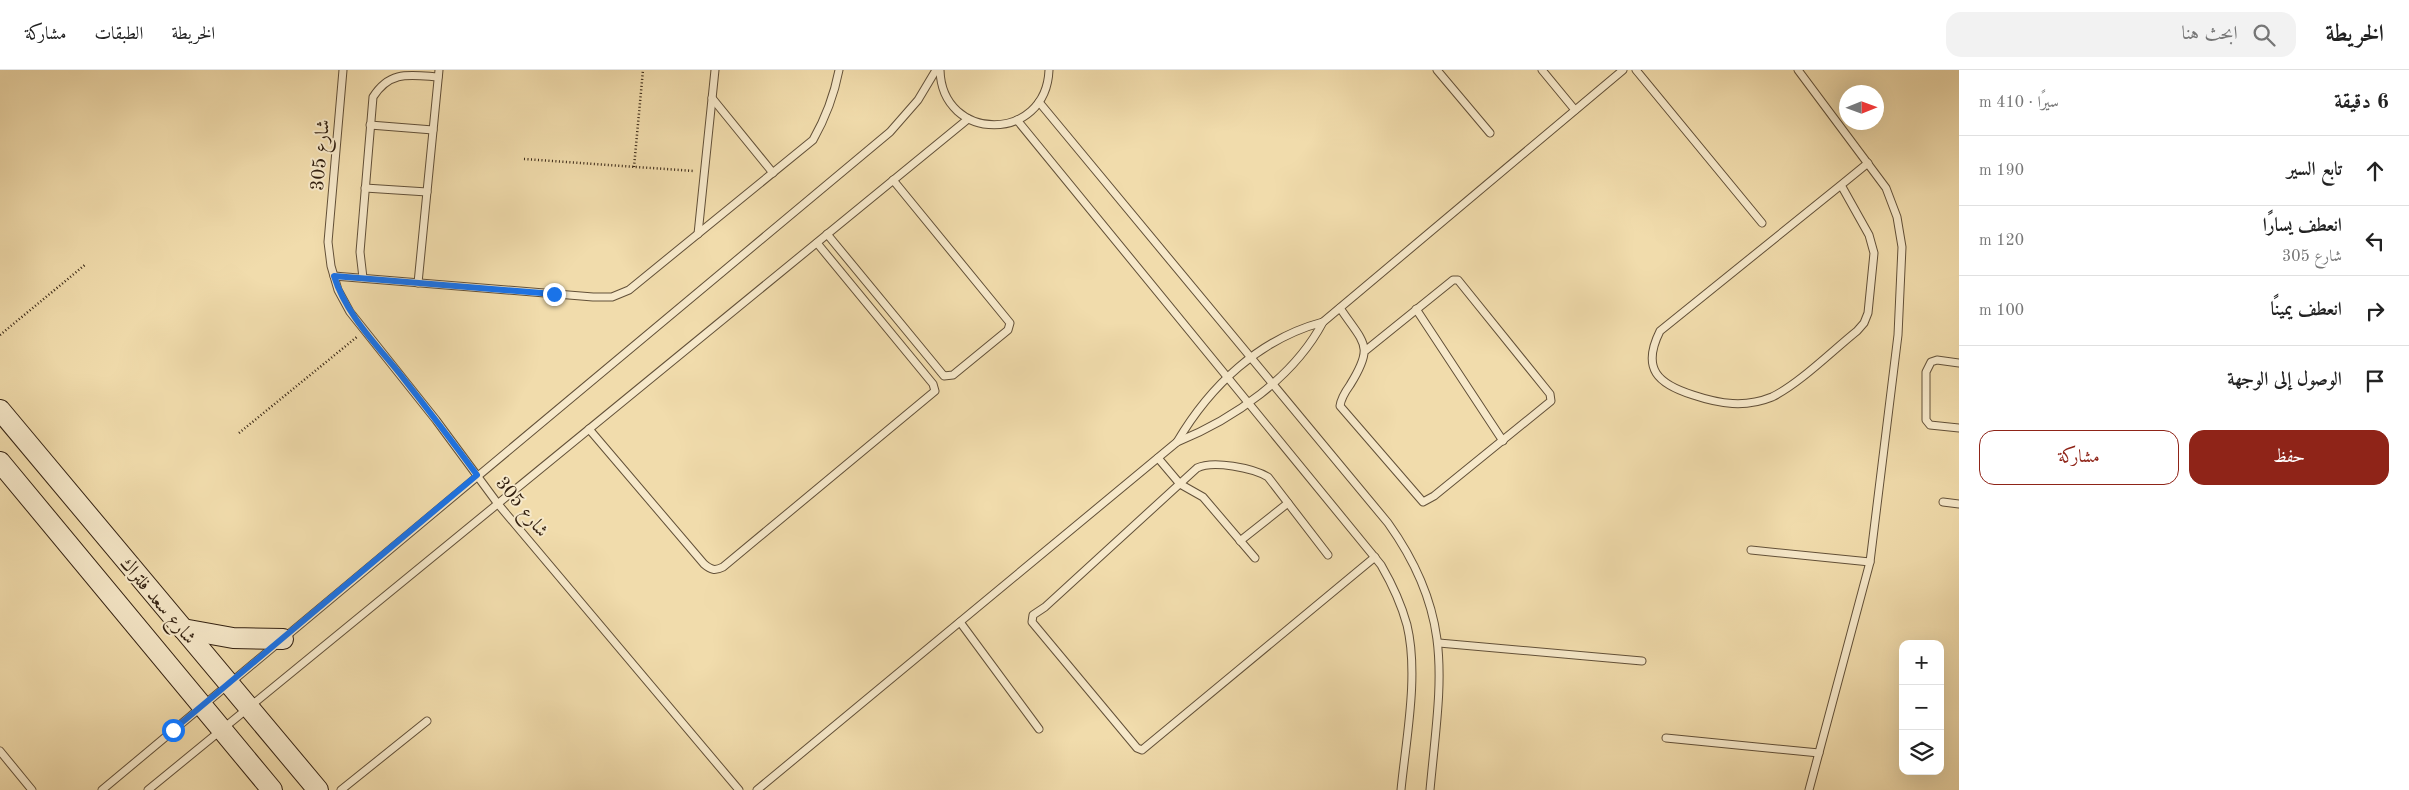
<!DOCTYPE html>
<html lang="ar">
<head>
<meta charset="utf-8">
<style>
  :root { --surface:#fff; --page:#f2f2f2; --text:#222; --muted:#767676; --line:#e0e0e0; --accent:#8f2418 }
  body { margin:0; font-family:"Old Standard TT",Amiri,serif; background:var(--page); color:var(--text); direction:rtl }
  .controls { position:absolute; right:15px; bottom:15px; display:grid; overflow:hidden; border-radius:10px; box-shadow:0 5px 20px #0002 }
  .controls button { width:45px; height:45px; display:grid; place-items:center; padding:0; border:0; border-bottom:1px solid var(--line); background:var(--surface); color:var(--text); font:25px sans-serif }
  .compass { position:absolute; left:1839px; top:15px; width:45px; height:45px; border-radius:50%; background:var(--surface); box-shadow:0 5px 20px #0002; rotate:89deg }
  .stop { position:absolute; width:15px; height:15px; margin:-11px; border:4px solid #1a73e8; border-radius:50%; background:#fff }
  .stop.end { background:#1a73e8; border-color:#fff; box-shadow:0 1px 5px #0008 }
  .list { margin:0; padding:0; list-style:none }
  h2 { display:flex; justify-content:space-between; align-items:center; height:65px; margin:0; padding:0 20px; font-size:21px }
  h2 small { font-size:16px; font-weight:400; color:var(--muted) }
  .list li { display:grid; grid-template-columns:32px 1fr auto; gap:15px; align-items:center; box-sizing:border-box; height:70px; padding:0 20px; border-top:1px solid var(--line) }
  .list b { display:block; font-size:19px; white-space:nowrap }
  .list p { margin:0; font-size:16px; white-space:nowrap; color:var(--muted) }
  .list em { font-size:16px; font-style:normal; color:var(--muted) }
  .actions { display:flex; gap:10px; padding:15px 20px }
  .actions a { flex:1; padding:11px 0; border:1px solid var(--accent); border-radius:15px; text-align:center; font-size:18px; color:var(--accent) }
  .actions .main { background:var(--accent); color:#fff }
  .icon { flex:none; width:28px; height:28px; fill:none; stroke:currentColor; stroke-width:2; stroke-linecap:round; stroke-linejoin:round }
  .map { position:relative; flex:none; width:1959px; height:720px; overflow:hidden; direction:ltr }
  header { display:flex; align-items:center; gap:30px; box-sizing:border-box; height:70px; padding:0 25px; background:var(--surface); border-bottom:1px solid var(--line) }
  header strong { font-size:24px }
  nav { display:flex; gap:28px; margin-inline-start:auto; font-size:18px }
  .search { width:350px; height:45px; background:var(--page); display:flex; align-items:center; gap:12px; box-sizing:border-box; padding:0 18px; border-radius:15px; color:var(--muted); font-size:19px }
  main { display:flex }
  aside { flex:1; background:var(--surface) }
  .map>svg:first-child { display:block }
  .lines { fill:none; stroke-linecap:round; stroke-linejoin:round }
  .lane-casing { stroke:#625038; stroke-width:9 }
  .secondary-casing { stroke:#332111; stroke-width:22 }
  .path { stroke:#332111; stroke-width:2.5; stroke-dasharray:1 2.5; stroke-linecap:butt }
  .lane { stroke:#f6e8c9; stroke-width:7 }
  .secondary { stroke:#f6e8c9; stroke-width:20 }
  .route { stroke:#1a73e8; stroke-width:6 }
  .labels { text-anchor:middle; stroke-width:4; stroke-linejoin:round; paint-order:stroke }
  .street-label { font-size:19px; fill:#332111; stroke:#f6e8c9 }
</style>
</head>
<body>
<header>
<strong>الخريطة</strong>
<div class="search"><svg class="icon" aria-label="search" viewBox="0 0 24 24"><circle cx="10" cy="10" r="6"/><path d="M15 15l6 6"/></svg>ابحث هنا</div>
<nav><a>الخريطة</a><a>الطبقات</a><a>مشاركة</a></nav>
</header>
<main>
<aside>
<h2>6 دقيقة<small>سيرًا · 410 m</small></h2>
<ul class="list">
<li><svg class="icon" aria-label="ahead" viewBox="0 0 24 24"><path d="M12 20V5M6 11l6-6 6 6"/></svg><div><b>تابع السير</b></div><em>190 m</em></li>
<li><svg class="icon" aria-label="left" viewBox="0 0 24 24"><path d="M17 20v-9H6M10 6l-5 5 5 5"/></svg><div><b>انعطف يسارًا</b><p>شارع 305</p></div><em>120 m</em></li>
<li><svg class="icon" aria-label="right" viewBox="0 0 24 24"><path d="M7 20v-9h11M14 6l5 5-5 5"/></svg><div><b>انعطف يمينًا</b></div><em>100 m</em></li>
<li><svg class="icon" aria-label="arrive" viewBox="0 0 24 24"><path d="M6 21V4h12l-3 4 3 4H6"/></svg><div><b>الوصول إلى الوجهة</b></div></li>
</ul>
<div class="actions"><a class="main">حفظ</a><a>مشاركة</a></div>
</aside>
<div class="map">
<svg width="1959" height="720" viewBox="0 0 1959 720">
  <rect width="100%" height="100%" fill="#f1dcac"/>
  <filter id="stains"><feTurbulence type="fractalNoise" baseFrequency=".004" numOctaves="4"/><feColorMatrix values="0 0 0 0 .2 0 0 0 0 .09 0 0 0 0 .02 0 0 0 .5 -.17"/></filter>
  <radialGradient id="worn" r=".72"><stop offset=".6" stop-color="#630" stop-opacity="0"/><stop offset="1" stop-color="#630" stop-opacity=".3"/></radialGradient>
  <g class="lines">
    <g class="lane-casing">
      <g id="lane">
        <path d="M343 0 328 172 331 196 338 220 350 242 436 350 498 434 739 720"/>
        <path d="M940 0C942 73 1046 73 1049 0"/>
        <path d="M1437 0 1490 63"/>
        <path d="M1542 0 1575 40"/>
        <path d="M1636 0 1762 153"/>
        <path d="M1798 0 1886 118 1897 147 1902 177 1898 265 1870 492 1809 720"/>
        <path d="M712 28 773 103"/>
        <path d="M1039 32 1388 453C1456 548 1440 612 1430 720"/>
        <path d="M1017 50 1381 495C1392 514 1401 533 1407 555 1419 605 1406 669 1401 720"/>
        <path d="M370 55 433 60"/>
        <path d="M1841 115 1869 165 1874 183 1868 243 1864 253 1857 261C1832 281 1799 314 1772 327 1745 338 1720 334 1693 325 1658 314 1641 299 1660 261L1841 115 1868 93"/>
        <path d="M365 118 427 122"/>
        <path d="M698 164 715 0"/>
        <path d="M827 164 944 306 953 305 1008 260 1010 253 893 110"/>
        <path d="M334 206 593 227H612L629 220 813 70C826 47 834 26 839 0"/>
        <path d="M363 208 360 182 373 27C390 0 410 5 438 7"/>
        <path d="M418 213 439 0"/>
        <path d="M1340 238C1364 274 1375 275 1350 315 1345 322 1341 328 1340 336L1423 432 1434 426 1551 331 1550 324 1458 210H1453L1365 281"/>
        <path d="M1416 239 1503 371"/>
        <path d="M1959 293 1937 290 1931 292 1926 302V350L1930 355 1959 358"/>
        <path d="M589 359 704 494C711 500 715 501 723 497L935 321 933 314 817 173"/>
        <path d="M1177 372C1210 316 1259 269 1323 252"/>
        <path d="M1158 388 1180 414 1203 427 1255 488"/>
        <path d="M1943 432 1959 434"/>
        <path d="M1240 471 1288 433"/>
        <path d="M1751 480 1870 492"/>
        <path d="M1328 485 1268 407C1253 398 1213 390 1197 398L1045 537 1033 545 1032 552 1137 678 1142 680 1375 487"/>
        <path d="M960 552 1039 659"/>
        <path d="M1439 573 1642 591"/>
        <path d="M1666 668 1819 683"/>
        <path d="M0 681 32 720"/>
        <path d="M102 720 890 62 918 30 936 0"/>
        <path d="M148 720 968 49"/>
        <path d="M341 720 427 651"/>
        <path d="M757 720 1177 372C1234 349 1294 307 1323 252L1623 0"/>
      </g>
    </g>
    <g class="secondary-casing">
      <g id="secondary">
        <path d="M0 340 318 720"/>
        <path d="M0 392 272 720"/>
        <path d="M183 559 233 568 283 569"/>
      </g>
    </g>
    <g class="path">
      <path d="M524 89 694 101"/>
      <path d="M634 97 643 0"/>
      <path d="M0 265 86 194"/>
      <path d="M239 363 358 266"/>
    </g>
    <use href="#lane" class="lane"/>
    <use href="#secondary" class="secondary"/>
  </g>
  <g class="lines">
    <path class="route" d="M173 660 477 405C452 371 426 337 400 304 375 273 346 244 334 206L554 224"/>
  </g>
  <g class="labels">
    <g class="street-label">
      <text transform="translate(319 85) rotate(-85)" y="7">شارع 305</text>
      <text transform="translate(523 436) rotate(51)" y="7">شارع 305</text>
      <text transform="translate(159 530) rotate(50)" y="7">شارع سعد فلتراك</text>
    </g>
  </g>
  <rect width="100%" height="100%" filter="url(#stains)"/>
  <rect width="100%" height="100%" fill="url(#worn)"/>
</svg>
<div class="controls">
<button>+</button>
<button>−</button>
<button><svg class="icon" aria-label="layers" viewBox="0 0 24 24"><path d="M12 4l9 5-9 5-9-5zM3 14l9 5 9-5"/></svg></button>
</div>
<svg class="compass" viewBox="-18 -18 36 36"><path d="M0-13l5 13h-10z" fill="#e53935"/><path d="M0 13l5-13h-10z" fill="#767676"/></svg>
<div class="stop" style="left:173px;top:660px"></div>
<div class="stop end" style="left:554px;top:224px"></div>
</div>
</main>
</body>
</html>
